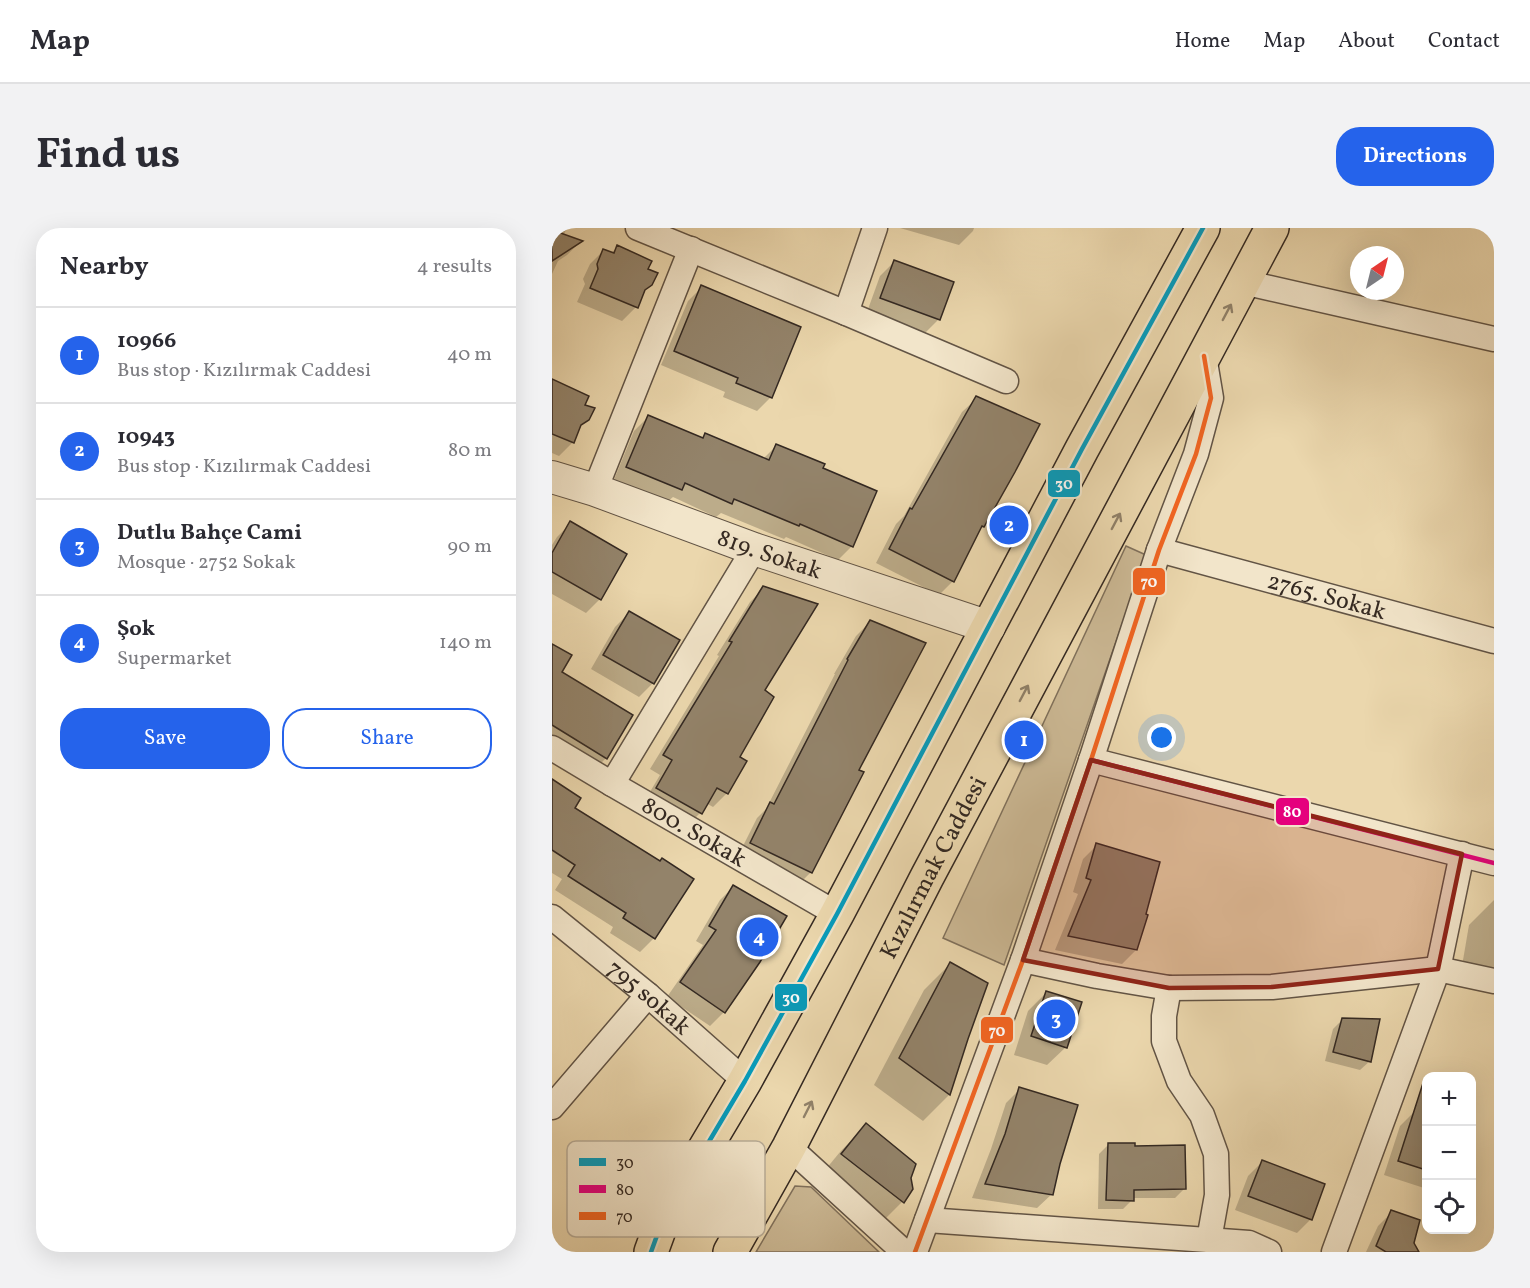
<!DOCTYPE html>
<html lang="en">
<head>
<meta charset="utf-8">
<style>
  :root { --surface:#fff; --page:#f2f2f3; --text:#2b2b33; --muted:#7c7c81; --line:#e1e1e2; --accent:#2563eb }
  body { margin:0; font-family:Vollkorn,serif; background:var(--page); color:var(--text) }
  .controls { position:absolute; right:18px; bottom:18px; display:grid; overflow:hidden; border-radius:12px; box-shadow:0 6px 24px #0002 }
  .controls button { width:54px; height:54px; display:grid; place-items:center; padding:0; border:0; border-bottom:2px solid var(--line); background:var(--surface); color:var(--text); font:30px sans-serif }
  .compass { position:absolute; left:798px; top:18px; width:54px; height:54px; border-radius:50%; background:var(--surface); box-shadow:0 6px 24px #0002; rotate:35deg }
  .you { position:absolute; left:610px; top:510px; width:21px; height:21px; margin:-15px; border:4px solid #fff; border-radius:50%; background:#1a73e8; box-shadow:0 0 0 9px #1a73e833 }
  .badge { display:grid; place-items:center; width:39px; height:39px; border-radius:50%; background:var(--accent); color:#fff; font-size:20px; font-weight:700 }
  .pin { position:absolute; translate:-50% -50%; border:3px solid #fff; box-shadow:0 2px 6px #0006 }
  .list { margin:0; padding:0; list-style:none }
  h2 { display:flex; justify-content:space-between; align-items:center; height:78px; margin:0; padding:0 24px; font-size:26px }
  h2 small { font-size:20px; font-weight:400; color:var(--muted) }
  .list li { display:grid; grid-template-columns:39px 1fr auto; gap:18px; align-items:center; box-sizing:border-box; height:96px; padding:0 24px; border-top:2px solid var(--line) }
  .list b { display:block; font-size:22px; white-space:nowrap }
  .list p { margin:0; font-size:20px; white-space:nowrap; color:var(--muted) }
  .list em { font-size:20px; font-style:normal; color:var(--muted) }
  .actions { display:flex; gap:12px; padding:18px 24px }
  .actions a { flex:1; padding:14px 0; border:2px solid var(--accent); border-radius:24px; text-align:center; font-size:21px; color:var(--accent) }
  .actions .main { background:var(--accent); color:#fff }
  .icon { flex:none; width:33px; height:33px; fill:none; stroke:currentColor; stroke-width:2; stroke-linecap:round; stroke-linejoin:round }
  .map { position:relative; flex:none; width:942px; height:1024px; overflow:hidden; border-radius:24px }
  header { display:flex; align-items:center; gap:36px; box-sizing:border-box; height:84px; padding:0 30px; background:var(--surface); border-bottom:2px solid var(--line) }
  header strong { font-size:28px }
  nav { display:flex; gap:33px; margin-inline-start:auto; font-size:21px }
  .intro { display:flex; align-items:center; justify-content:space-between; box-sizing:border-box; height:144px; padding:0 36px }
  h1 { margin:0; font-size:42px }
  .button { padding:15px 27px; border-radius:24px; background:var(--accent); color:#fff; font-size:21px; font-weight:700 }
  main { display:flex; gap:36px; padding:0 36px }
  aside { flex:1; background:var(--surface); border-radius:24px; box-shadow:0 6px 24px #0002 }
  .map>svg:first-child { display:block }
  .green { fill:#ccb995; stroke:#80715c; stroke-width:1.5 }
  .shadow { fill:#0003 }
  .building { fill:#93836a; stroke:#342922; stroke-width:1.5 }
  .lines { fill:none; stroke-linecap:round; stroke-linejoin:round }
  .minor-casing { stroke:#625445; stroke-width:27 }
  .tertiary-casing { stroke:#625445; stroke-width:34 }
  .primary-casing { stroke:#342922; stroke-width:36 }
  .minor { stroke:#f2e5ca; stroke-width:24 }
  .tertiary { stroke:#f2e5ca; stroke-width:32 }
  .primary { stroke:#ebd7ad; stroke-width:33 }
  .bus-1-casing { stroke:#f2e5ca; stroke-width:9 }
  .bus-2-casing { stroke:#f2e5ca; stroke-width:9 }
  .bus-3-casing { stroke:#f2e5ca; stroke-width:9 }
  .bus-1 { stroke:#059cbd; stroke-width:4.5 }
  .bus-2 { stroke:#e5007d; stroke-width:4.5 }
  .bus-3 { stroke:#f26522; stroke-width:4.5 }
  .oneway { stroke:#908068 }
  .marked { fill:#8f2418; fill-opacity:0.2; stroke:#8f2418; stroke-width:4.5; stroke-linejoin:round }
  .labels { text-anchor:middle; stroke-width:4.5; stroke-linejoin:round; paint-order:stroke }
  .street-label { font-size:24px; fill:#342922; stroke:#f2e5ca }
  .key { fill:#f2e5ca; stroke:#b9ad98; stroke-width:1.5 }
  .key-label { font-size:16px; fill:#342922 }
  .line-badge { stroke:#f2e5ca; stroke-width:2 }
  .badge-label { font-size:16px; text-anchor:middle; font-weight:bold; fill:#fff }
</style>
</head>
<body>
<header>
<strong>Map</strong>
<nav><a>Home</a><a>Map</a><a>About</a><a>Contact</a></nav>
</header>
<div class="intro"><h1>Find us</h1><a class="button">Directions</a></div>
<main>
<aside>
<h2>Nearby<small>4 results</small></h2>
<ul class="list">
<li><span class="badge">1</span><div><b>10966</b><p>Bus stop · Kızılırmak Caddesi</p></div><em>40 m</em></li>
<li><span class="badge">2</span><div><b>10943</b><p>Bus stop · Kızılırmak Caddesi</p></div><em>80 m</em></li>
<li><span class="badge">3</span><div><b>Dutlu Bahçe Cami</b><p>Mosque · 2752 Sokak</p></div><em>90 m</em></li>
<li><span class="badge">4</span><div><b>Şok</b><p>Supermarket</p></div><em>140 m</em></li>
</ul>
<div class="actions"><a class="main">Save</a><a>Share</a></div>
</aside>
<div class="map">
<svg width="942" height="1024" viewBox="0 0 942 1024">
  <rect width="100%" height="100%" fill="#ebd7ad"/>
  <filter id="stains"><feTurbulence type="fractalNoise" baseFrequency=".00333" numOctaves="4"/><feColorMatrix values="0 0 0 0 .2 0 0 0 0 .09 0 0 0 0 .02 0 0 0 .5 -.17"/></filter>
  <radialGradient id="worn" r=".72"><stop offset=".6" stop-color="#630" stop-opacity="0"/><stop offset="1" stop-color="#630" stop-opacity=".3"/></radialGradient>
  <g class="green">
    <path d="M574 318 594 327 452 737 391 710Z"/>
    <path d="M243 958 259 959 327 1024H204Z"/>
  </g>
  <g class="shadow">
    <path d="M0 0H15L11 8 28 14 15 27 6 33 0 46Z"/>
    <path d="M348 0H422L421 3 407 17Z"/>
    <path d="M66 19 94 42 90 65 84 79 70 93 25 74 33 56 31 51 38 36 52 22 59 25Z"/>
    <path d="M342 34 387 91 373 105 315 84 328 48Z"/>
    <path d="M150 59 219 169 205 183 171 169 173 164 109 137 136 73Z"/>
    <path d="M0 157 31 177 36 191 26 200 21 214 7 228 0 225Z"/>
    <path d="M425 170 462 243 431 298 427 302 401 353 387 367 324 335 344 296 352 288 410 184Z"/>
    <path d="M96 189 150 211 154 207 211 231 224 218 269 240 300 318 286 332 234 309 232 311 169 285 164 289 121 269 114 275 61 254 82 203Z"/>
    <path d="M19 295 73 327 48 371 34 385 0 366V317L5 309Z"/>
    <path d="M212 360 211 463 186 529 175 565 161 579 154 575 148 585 134 599 92 574 108 547 98 541 167 428 165 427 198 374Z"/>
    <path d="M77 385 101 455 87 469 39 441 63 399Z"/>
    <path d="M318 394 305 543 259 644 245 658 185 630 205 590 214 581 283 446H282L304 408Z"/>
    <path d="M0 417 8 445 54 530 40 544 0 520Z"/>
    <path d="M0 553 21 580 107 635 140 652 102 710 88 724 58 705 61 699 3 662 10 651 0 645Z"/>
    <path d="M545 617 592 687 584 722 570 736 503 722 526 666 521 664 531 631Z"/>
    <path d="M182 658 172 784 158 798 115 769 151 717 144 713 168 672Z"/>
    <path d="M942 672V743L910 738 917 697Z"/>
    <path d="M398 736 414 811 397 867 371 893 322 857 372 762Z"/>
    <path d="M494 765 514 819 495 837 462 827 476 783Z"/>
    <path d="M790 792 818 833 808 842 773 833 781 801Z"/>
    <path d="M468 861 507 936 500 966 485 980 420 970 439 921 454 875Z"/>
    <path d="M862 884 874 888V958L872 960 832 947 848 898Z"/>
    <path d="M314 897 357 950 359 961 350 974 324 1000 264 953 288 924Z"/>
    <path d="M557 916 632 961 623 970H580V972L571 981H546L547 926Z"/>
    <path d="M710 934 759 991 745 1005 683 982 696 948Z"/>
    <path d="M840 984 861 1015 866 1024H814L826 998Z"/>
  </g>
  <g class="building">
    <path d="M0 2 31 13 0 33Z"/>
    <path d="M65 17 100 33 96 41 106 45 100 57 93 62 86 80 38 60 46 41 45 36 51 21 62 25Z"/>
    <path d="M342 32 402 54 388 92 328 70Z"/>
    <path d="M149 57 249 99 220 170 184 155 186 150 122 123Z"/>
    <path d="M0 151 37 168 33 177 43 180 37 192 29 197 22 215 0 206Z"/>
    <path d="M424 168 488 196 463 244 432 299 430 298 402 354 337 321 358 280 360 281Z"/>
    <path d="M96 187 151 210 153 205 217 232 224 216 273 236 271 240 325 263 301 319 248 296 247 298 182 271 180 276 133 255 130 262 74 239Z"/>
    <path d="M18 293 75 326 49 372 0 344V325Z"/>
    <path d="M211 358 266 376 213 462 222 469 188 529 195 533 176 566 165 560 150 586 104 560 120 532 111 527 180 414 177 413Z"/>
    <path d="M77 383 128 412 102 456 51 427Z"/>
    <path d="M318 392 374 415 307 542 312 544 260 645 198 615 218 574 222 576 296 432 295 431Z"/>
    <path d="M0 416 20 427 10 444 81 487 55 531 0 497Z"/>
    <path d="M0 551 29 570 23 580 108 633 110 630 142 651 103 711 71 690 74 685 16 648 23 637 0 622Z"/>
    <path d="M544 615 608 634 594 686 596 687 585 722 516 708 539 652 534 650Z"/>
    <path d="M181 657 235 688 208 734 173 785 128 754 164 702 157 698Z"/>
    <path d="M398 734 436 755 416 811 398 867 347 830Z"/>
    <path d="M494 763 530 774 515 820 479 808Z"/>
    <path d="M790 790 828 791 819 834 781 824Z"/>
    <path d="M871 855H874V942L846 933Z"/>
    <path d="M467 859 526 877 508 936 501 967 433 956 453 906Z"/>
    <path d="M314 895 364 936 359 950 361 961 352 975 289 926Z"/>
    <path d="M556 915H583V918L633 917 634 961 582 962V973L554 972Z"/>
    <path d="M710 932 773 956 760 992 696 968Z"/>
    <path d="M839 982 868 992 862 1015 867 1024H834L824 1018Z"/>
  </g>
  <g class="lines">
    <g class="minor-casing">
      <g id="minor">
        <path d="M86 0 294 85 454 153"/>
        <path d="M691 54 942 111"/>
        <path d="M294 85 323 0"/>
        <path d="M43 262 139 21"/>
        <path id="s1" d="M607 322 942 413"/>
        <path id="s2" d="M0 520 60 556 285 686"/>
        <path d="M539 532 942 635"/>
        <path d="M60 556 202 321"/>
        <path id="s3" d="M0 689 96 767 193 853"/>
        <path d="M471 732 545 748 617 760 720 759 886 741 942 753"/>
        <path d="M617 760 612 788V813L627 853 650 887 664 926 665 967 657 1012"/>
        <path d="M0 879 96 767"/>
        <path d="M237 919 352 1024"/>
        <path d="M375 992 697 1015 717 1024"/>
        <path d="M363 1024 471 732 539 532 607 322 644 226 659 170 652 128"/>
        <path d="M782 1024 886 741 910 626"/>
      </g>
    </g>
    <g class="tertiary-casing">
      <g id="tertiary">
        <path id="s4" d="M0 249 43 262 202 321 437 399"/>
      </g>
    </g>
    <g class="primary-casing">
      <g id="primary">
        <path d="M99 1024 111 991 193 853 285 686 530 221 651 0"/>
        <path id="s5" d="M178 1024 237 919 375 649 720 0"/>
      </g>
    </g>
    <use href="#minor" class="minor"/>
    <use href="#tertiary" class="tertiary"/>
    <use href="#primary" class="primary"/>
    <g class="bus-1-casing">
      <path id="bus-1" d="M99 1024 111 991 193 853 285 686 530 221 651 0"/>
    </g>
    <g class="bus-2-casing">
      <path id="bus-2" d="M539 532 942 635"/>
    </g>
    <g class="bus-3-casing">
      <path id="bus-3" d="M363 1024 471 732 539 532 607 322 644 226 659 170 652 128"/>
    </g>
    <use href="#bus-1" class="bus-1"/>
    <use href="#bus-2" class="bus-2"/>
    <use href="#bus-3" class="bus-3"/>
  </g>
  <defs><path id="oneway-shaft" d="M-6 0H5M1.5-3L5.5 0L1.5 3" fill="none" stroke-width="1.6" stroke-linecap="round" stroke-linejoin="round" transform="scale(1.5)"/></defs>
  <g class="oneway">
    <use href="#oneway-shaft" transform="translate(675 84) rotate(-62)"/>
    <use href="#oneway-shaft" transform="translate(564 293) rotate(-62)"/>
    <use href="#oneway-shaft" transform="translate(472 465) rotate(-62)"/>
    <use href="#oneway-shaft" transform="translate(256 881) rotate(-63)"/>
  </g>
  <path class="marked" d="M539 532 910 626 886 741 720 759 617 760 471 732Z"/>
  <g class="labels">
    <g class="street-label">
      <text dy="8" stroke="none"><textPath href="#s4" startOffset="231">819. Sokak</textPath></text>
      <text dy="8" stroke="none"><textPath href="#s1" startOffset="174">2765. Sokak</textPath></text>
      <text dy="8" stroke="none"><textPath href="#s2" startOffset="165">800. Sokak</textPath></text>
      <text dy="8" stroke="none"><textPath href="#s5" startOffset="435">Kızılırmak Caddesi</textPath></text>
      <text dy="8" stroke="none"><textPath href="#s3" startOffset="126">795 sokak</textPath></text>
    </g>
  </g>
  <rect x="15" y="913" width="198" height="96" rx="9" class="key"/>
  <rect x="27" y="930" width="27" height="8" fill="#059cbd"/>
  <rect x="27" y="957" width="27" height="8" fill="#e5007d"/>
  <rect x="27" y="984" width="27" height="8" fill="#f26522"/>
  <g class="key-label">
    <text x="64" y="940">30</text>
    <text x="64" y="967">80</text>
    <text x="64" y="994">70</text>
  </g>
  <g class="line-badge">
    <rect x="495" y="241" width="34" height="29" rx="6" fill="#059cbd"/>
    <rect x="580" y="339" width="34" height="29" rx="6" fill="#f26522"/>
    <rect x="723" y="569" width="35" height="29" rx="6" fill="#e5007d"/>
    <rect x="222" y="755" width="34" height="29" rx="6" fill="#059cbd"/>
    <rect x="428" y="788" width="34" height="28" rx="6" fill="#f26522"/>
  </g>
  <g class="badge-label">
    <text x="512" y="261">30</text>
    <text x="597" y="359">70</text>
    <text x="740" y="589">80</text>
    <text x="239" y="775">30</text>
    <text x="445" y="808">70</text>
  </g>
  <rect width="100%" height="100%" filter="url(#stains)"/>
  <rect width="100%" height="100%" fill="url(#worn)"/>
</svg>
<div class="controls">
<button>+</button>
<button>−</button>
<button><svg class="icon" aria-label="locate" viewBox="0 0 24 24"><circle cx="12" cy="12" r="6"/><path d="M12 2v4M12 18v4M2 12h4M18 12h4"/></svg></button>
</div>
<svg class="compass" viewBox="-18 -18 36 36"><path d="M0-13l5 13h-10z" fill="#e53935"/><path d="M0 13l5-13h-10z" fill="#7c7c81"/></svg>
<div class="you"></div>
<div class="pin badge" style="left:472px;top:512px">1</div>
<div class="pin badge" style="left:457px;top:297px">2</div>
<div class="pin badge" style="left:504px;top:791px">3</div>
<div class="pin badge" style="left:207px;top:709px">4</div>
</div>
</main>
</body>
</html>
